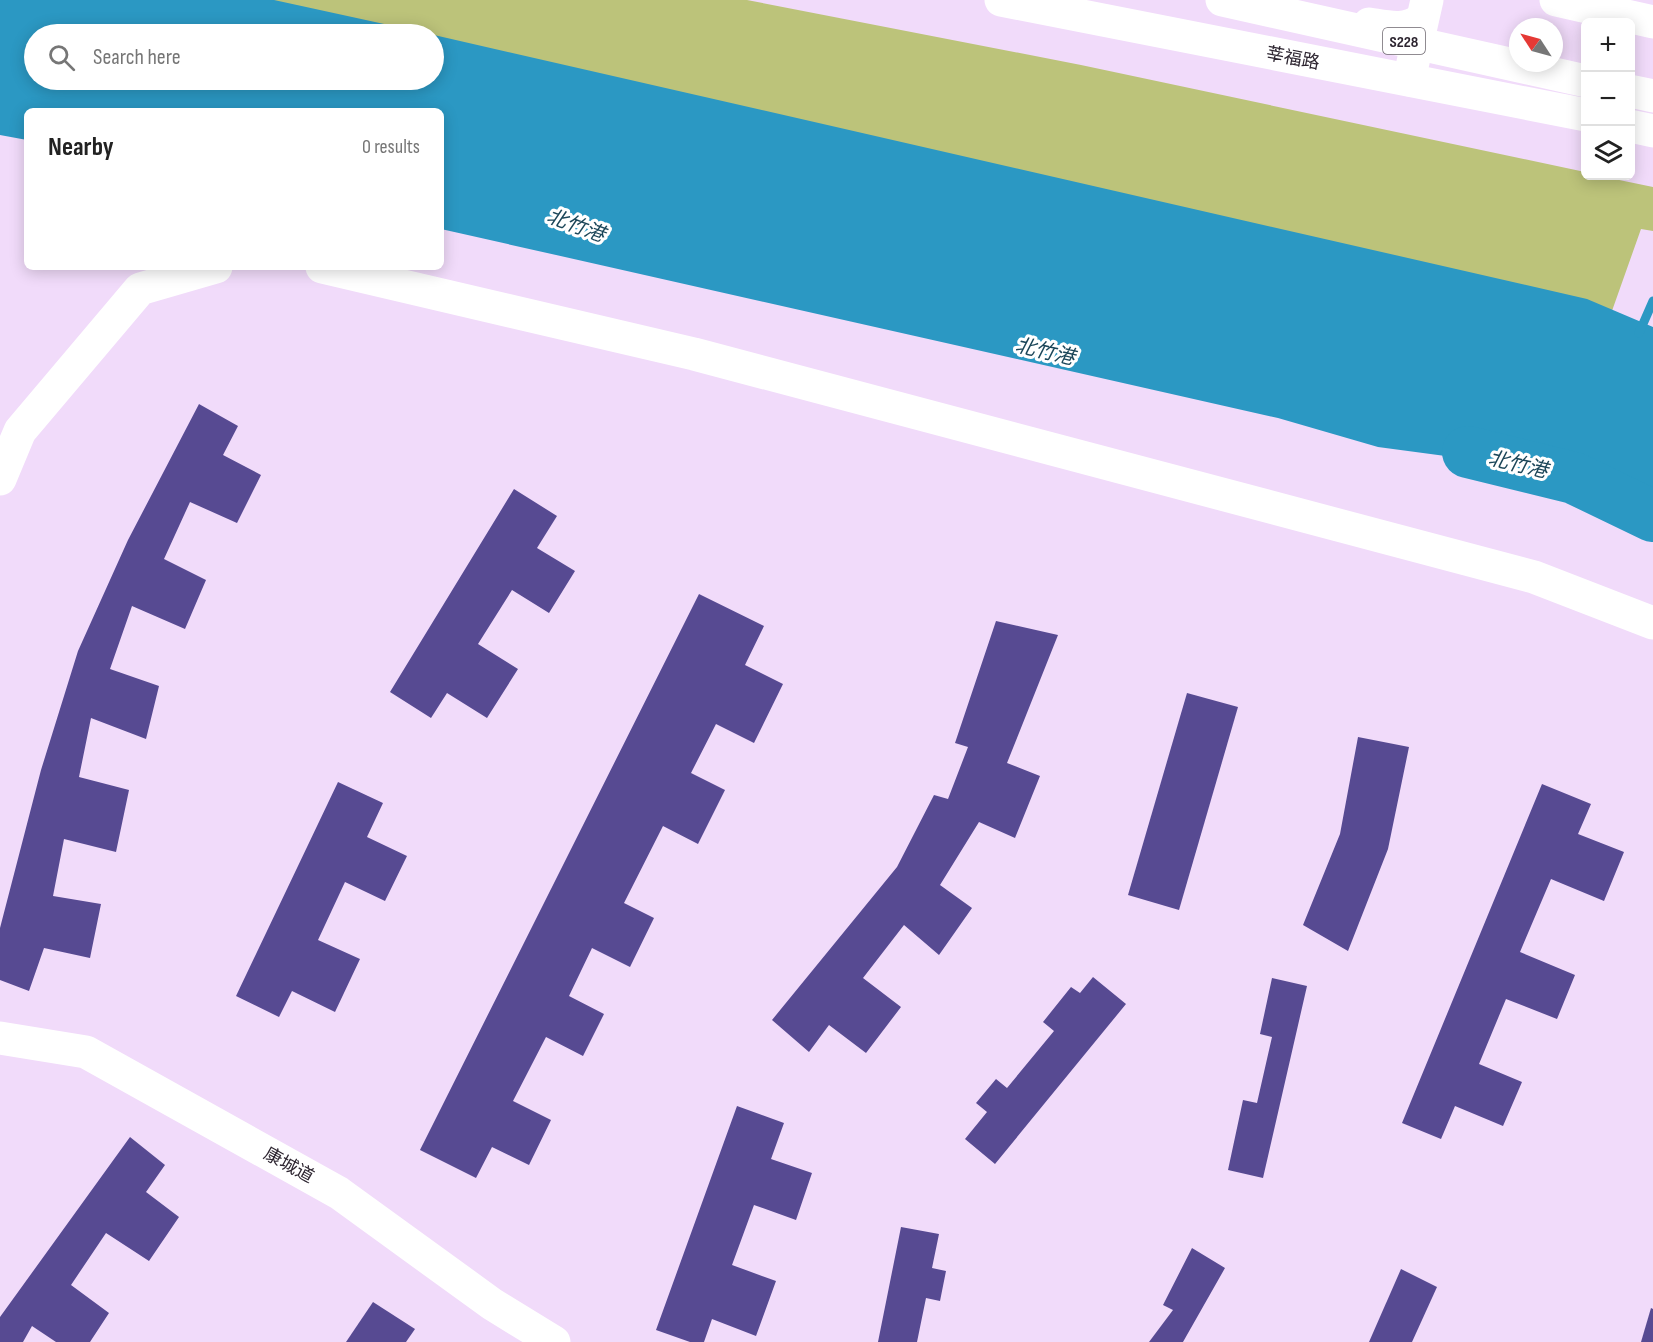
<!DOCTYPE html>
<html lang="en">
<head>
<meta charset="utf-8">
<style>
  :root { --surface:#fff; --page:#f2f2f2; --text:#222; --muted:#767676; --line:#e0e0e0 }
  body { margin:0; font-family:"Sofia Sans Condensed","Noto Sans SC",sans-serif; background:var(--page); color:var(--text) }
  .controls { position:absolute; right:18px; top:18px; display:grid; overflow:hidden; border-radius:9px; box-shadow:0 3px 15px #0003 }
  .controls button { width:54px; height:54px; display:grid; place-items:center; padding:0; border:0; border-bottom:2px solid var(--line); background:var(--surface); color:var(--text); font:30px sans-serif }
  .compass { position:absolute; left:1509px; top:18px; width:54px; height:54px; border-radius:50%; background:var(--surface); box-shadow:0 3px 15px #0003; rotate:306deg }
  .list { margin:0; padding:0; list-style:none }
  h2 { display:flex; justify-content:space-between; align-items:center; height:78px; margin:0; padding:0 24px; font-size:26px }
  h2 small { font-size:20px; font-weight:400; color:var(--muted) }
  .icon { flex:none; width:33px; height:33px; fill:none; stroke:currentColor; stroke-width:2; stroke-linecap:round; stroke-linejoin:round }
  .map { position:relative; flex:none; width:1653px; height:1342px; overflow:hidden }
  .search { position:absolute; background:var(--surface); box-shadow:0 3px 15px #0003; left:24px; top:24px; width:420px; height:66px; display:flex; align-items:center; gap:15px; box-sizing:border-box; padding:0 21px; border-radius:33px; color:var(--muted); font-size:22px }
  .panel { position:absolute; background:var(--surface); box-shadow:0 3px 15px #0003; left:24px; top:108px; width:420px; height:162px; border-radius:9px }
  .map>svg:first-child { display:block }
  .green { fill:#bcc37a }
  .water { fill:#2b98c3 }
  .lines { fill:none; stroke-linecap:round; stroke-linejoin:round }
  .stream { stroke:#2b98c3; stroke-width:9 }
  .river { stroke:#2b98c3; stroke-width:52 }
  .building { fill:#574a92 }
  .minor { stroke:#fff; stroke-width:33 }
  .major { stroke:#fff; stroke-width:33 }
  .highway { stroke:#fff; stroke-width:33 }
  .labels { text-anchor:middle; stroke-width:6; stroke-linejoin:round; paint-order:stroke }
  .shield { fill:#fff; stroke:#6c666e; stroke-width:1.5 }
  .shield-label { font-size:16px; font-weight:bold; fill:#2d2530 }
  .street-label { font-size:18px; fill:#2d2530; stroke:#fff }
  .water-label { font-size:20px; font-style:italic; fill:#1b4659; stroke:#fff }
</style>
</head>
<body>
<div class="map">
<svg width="1653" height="1342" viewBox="0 0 1653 1342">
  <rect width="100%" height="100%" fill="#f1dbfa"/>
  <path class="green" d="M188 0H747L1081 65 1585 172 1586 176H1600L1653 187V231L1641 229 1607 325 434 57V34H337Z"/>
  <path class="water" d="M0 0H274L430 34H34V80H434V35L1587 299 1653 327V529L1542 469 1378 447 1278 418 441 229V111H27V140L0 135Z"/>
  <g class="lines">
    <path class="stream" d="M1639 333 1653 301"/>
    <path class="river" d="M1468 452 1574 478 1653 516"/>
  </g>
  <g class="building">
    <path d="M199 404 238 426 223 455 261 475 237 523 190 502 164 559 206 580 185 629 132 606 110 669 159 686 146 739 91 718 79 777 129 790 116 852 64 839 53 896 101 904 90 958 44 948 29 991 0 980V928L41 770 78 651 128 540Z"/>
    <path d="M514 489 557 516 537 548 575 571 549 613 512 590 478 644 518 669 487 718 447 693 431 718 390 692Z"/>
    <path d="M699 594 764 626 745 665 783 684 754 743 716 724 691 773 725 790 698 844 663 826 624 903 654 918 630 967 592 948 569 996 604 1014 583 1056 546 1037 513 1101 551 1120 529 1165 492 1147 476 1178 420 1150Z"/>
    <path d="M996 621 1058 635 1007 763 1040 776 1015 838 979 822 940 885 972 908 939 955 904 925 863 978 901 1007 866 1053 829 1025 809 1052 772 1020 897 867 934 795 948 799 968 747 955 743Z"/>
    <path d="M1187 693 1238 707 1179 910 1128 895Z"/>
    <path d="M1358 737 1409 747 1388 849 1348 951 1303 925 1340 834Z"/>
    <path d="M338 782 383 803 367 837 407 856 385 901 345 882 318 940 360 959 335 1012 292 991 279 1017 236 996Z"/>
    <path d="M1542 784 1591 804 1578 834 1624 852 1604 901 1551 879 1520 952 1575 975 1557 1019 1506 999 1479 1064 1522 1082 1503 1126 1455 1106 1441 1139 1402 1123Z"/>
    <path d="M1093 977 1126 1004 995 1164 965 1139 987 1112 976 1103 996 1079 1007 1088 1054 1031 1043 1022 1071 987 1080 993Z"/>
    <path d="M1272 978 1307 986 1263 1178 1228 1170 1243 1100 1257 1103 1272 1037 1260 1034Z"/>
    <path d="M737 1106 784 1123 771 1159 812 1173 796 1220 754 1205 732 1265 776 1281 756 1336 712 1319 704 1342H690L656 1330Z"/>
    <path d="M130 1137 165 1165 146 1192 179 1217 149 1261 106 1233 71 1285 109 1313 90 1342H56L32 1326 23 1342H0V1317Z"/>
    <path d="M901 1227 939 1234 932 1268 946 1271 940 1301 926 1298 917 1342H878Z"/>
    <path d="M1192 1248 1225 1268 1183 1342H1149L1173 1310 1163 1305Z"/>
    <path d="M1401 1269 1437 1287 1412 1342H1369Z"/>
    <path d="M373 1302 415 1329 406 1342H346Z"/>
    <path d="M1651 1308 1653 1309V1342H1641Z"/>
  </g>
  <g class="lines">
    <g class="minor">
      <path d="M1409 80 1427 0"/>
      <path d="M322 267 694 354 1534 577 1653 623"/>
      <path d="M0 479 20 431 140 289 216 267"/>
      <path d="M0 1038 86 1052 339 1193 492 1304 554 1342"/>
    </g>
    <g class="major">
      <path d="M1001 0 1586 115"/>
      <path d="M1369 24C1388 27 1405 32 1422 19"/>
      <path d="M1630 126 1653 131"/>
    </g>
    <g class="highway">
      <path d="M1222 0 1586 81"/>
      <path d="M1556 0 1653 22"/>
      <path d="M1630 91 1653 96"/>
    </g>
  </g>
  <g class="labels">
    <rect class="shield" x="1383" y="28" width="42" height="26" rx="4.5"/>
    <g class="shield-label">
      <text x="1404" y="47">S228</text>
    </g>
    <g class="street-label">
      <text transform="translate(1293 58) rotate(11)" y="6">莘福路</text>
      <text transform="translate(289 1165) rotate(29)" y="6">康城道</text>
    </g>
    <g class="water-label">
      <text transform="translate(576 225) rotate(20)" y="7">北竹港</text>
      <text transform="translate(1045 351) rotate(13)" y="7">北竹港</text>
      <text transform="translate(1518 464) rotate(13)" y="7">北竹港</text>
    </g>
  </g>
</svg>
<div class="controls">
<button>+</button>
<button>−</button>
<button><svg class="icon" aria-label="layers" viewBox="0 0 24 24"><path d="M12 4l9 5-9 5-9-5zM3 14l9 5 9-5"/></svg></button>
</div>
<svg class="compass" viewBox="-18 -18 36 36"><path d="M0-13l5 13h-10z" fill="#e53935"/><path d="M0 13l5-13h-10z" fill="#767676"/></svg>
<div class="search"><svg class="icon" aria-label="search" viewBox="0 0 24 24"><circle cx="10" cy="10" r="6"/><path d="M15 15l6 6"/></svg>Search here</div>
<section class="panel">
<h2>Nearby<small>0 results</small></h2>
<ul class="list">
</ul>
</section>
</div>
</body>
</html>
